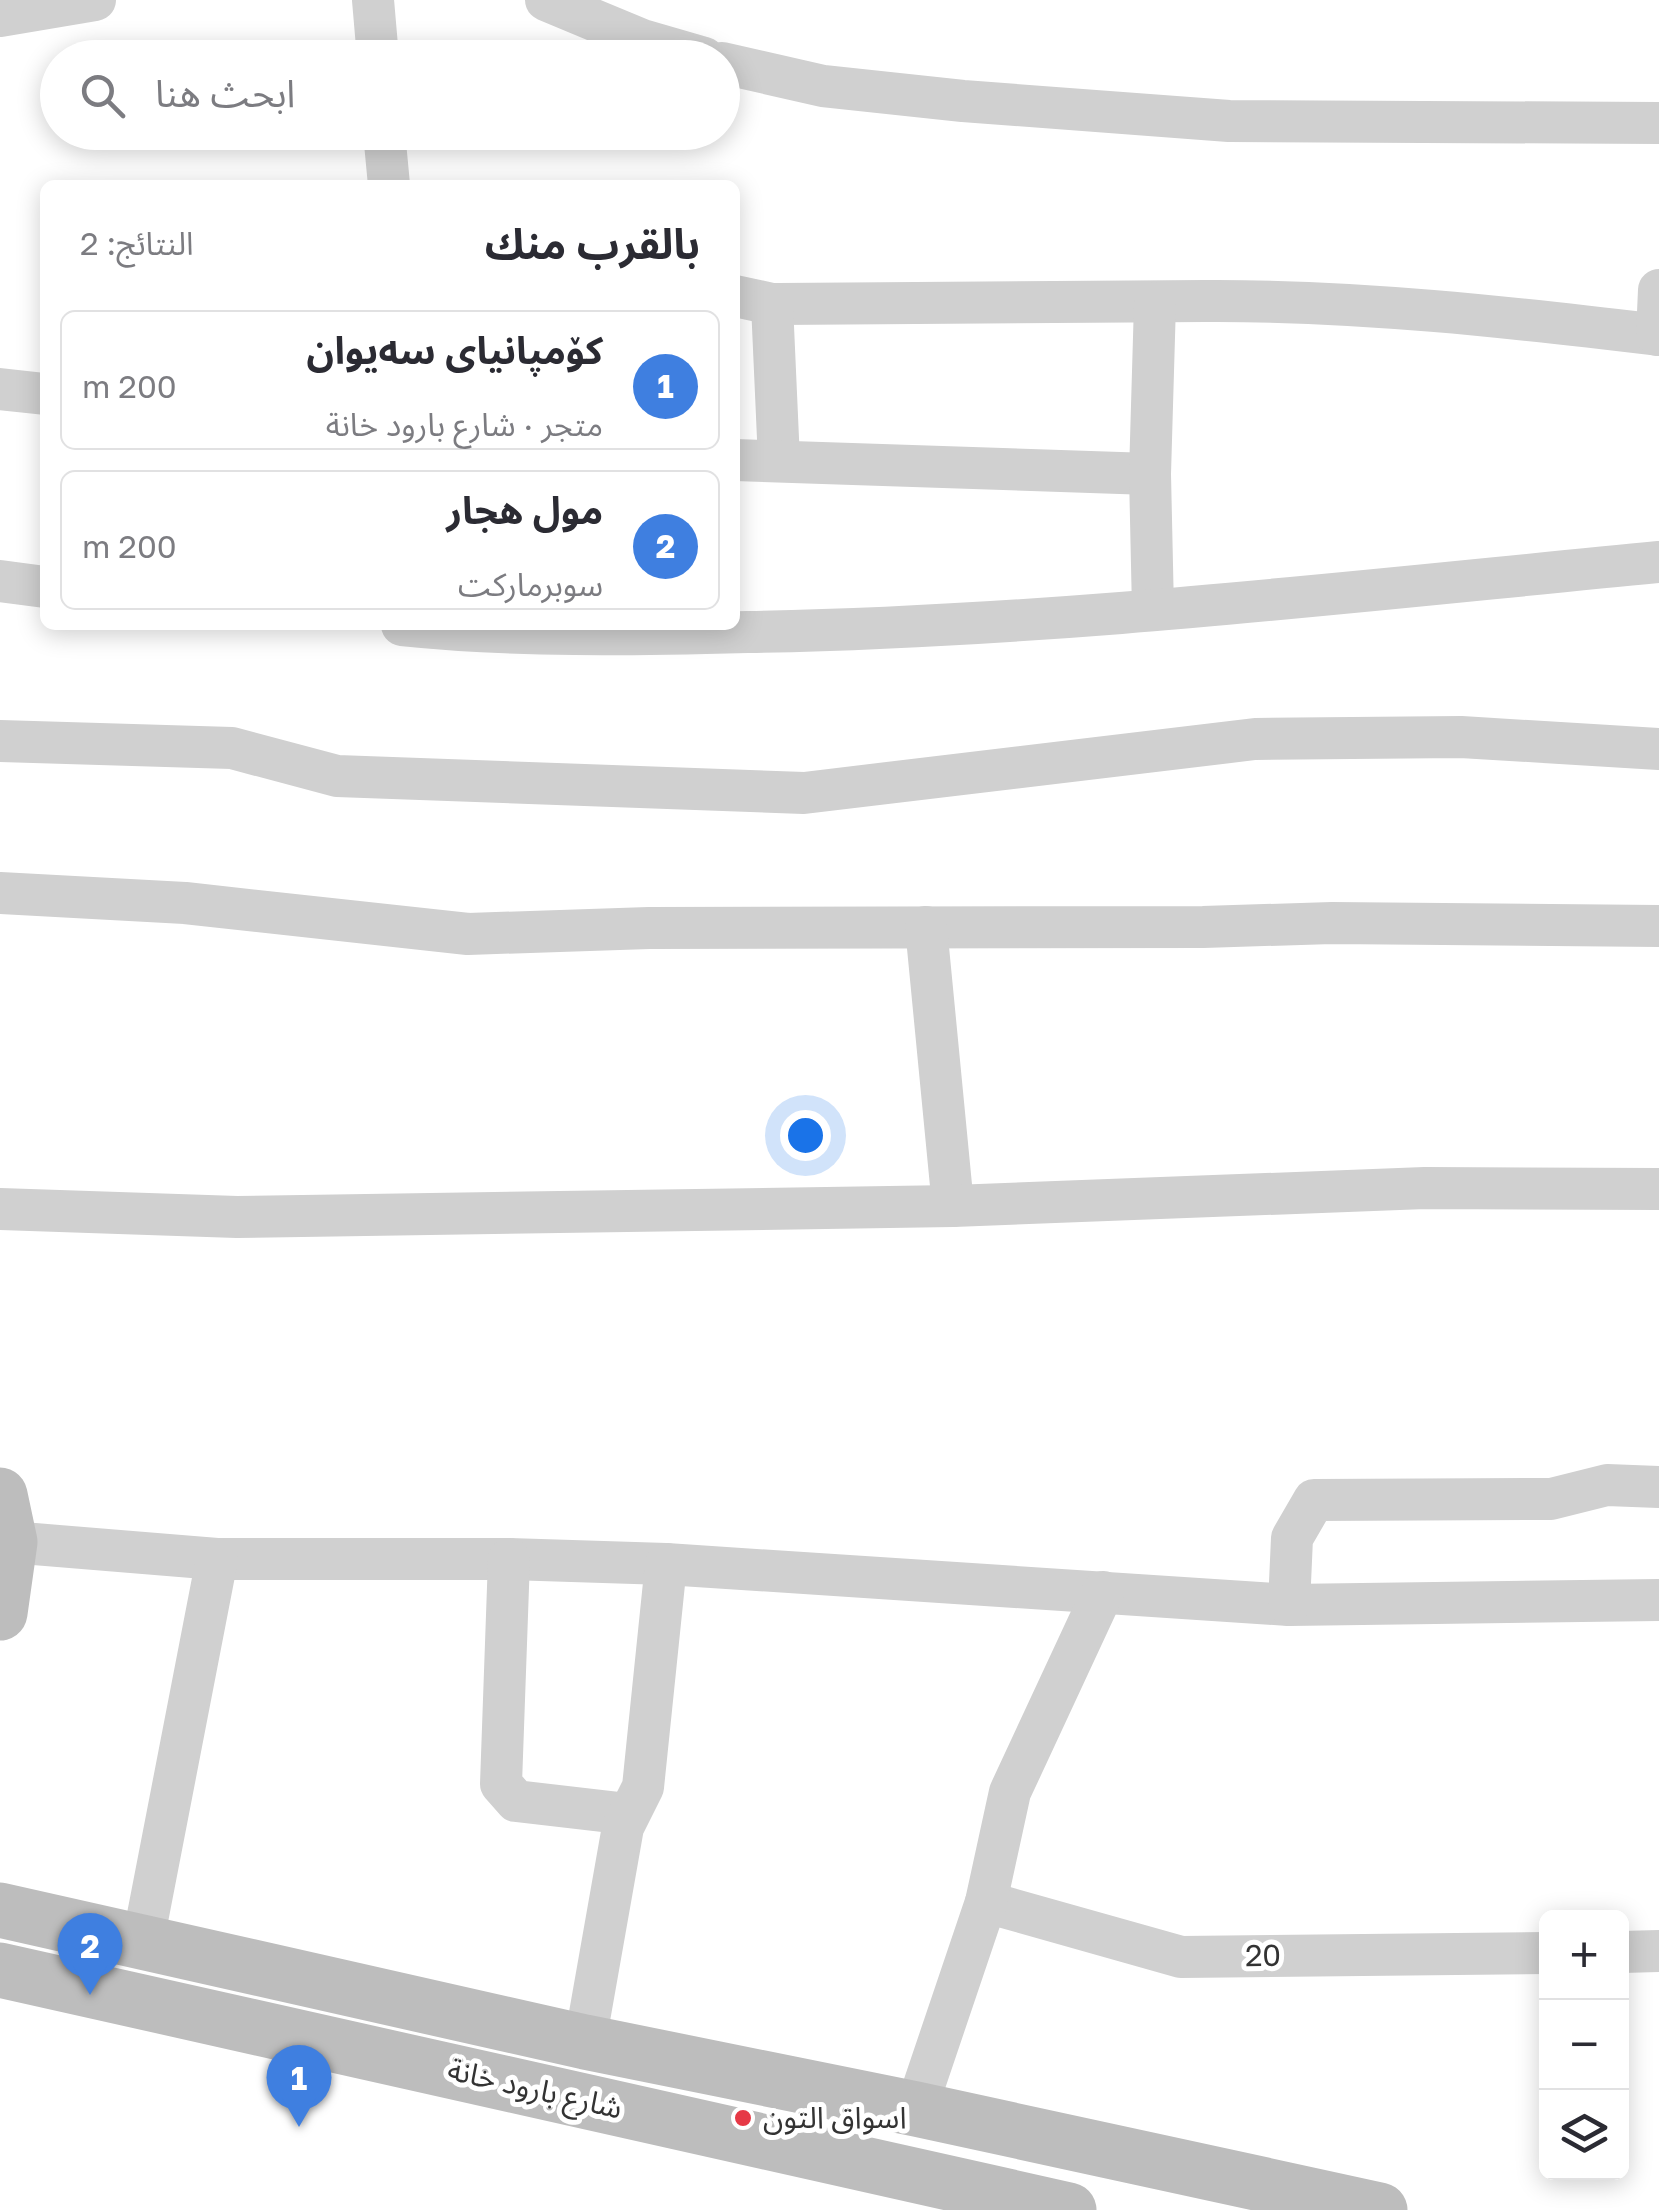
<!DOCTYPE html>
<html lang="ar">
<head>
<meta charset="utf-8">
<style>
  :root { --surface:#fff; --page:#f2f2f3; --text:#2b2b33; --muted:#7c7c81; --line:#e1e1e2; --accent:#ea580c }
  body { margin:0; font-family:"Golos Text","Noto Sans Arabic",sans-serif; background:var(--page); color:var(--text); direction:rtl }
  .controls { position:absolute; right:30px; bottom:30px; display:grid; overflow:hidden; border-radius:15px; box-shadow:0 5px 25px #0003 }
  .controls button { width:90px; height:90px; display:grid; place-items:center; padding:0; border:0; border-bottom:2px solid var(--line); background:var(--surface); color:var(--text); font:50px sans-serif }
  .you { position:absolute; left:805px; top:1135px; width:35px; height:35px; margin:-25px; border:8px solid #fff; border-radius:50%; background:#1a73e8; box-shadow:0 0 0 15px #1a73e833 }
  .badge { display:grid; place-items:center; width:65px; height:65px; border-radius:50%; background:var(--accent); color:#fff; font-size:32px; font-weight:700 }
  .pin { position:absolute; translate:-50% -82px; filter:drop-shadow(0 2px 5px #0008) }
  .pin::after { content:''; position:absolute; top:52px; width:35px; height:30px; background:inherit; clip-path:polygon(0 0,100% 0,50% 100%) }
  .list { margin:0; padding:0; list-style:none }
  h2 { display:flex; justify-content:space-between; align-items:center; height:130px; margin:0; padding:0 40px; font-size:42px }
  h2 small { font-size:32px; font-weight:400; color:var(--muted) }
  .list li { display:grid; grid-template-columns:65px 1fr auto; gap:30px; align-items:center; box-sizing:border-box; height:140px; margin:0 20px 20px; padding:0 20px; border:2px solid var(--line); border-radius:15px }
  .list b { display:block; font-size:38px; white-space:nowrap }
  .list p { margin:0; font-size:32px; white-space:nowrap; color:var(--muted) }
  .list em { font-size:32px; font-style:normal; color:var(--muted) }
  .icon { flex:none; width:55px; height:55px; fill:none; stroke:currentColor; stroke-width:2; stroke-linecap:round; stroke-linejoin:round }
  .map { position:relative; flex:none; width:1659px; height:2210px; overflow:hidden; direction:ltr }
  .search { position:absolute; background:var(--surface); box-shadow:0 5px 25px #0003; left:40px; top:40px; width:700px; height:110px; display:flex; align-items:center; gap:25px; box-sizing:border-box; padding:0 35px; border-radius:55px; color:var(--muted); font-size:38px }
  .panel { position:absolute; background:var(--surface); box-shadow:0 5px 25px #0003; left:40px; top:180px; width:700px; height:450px; border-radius:15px; direction:rtl }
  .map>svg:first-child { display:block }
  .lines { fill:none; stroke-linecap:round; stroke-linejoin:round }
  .street { stroke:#d0d0d0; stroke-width:42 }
  .secondary { stroke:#bdbdbd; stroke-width:55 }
  .poi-dot { fill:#e63946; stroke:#fff; stroke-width:4 }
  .labels { text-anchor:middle; stroke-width:10; stroke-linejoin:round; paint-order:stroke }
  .street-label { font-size:30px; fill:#333; stroke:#fff }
  .poi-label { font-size:30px; fill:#333; stroke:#fff; text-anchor:start }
</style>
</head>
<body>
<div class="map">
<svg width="1659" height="2210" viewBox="0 0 1659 2210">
  <rect width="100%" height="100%" fill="#fff"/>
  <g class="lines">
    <g class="street">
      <path d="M373 0 378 58"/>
      <path d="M546 0 642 40 704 58"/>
      <path d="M0 16 95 0"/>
      <path d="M722 63 823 86 963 101 1229 121 1659 123"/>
      <path d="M384 132 389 185"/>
      <path d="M735 296 772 304C916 302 1060 301 1205 301 1356 300 1509 317 1659 335"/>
      <path d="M772 304 779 461"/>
      <path d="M1657 335 1659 290"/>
      <path d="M0 389 45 394"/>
      <path d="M735 460 1150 474"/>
      <path d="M0 581 45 587"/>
      <path d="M1153 610 1150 474 1155 303"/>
      <path d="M402 625C517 637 632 635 748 632 1053 627 1356 591 1659 562"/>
      <path d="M0 741 232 748 337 776 804 793 1255 739 1461 737 1659 749"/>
      <path d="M0 893 185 903 468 934 649 928 1203 927 1332 923 1659 926"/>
      <path d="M926 927 953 1206"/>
      <path d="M0 1209 237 1217 953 1206 1425 1188 1659 1189"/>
      <path d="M10 1542 217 1559H509L666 1564 1289 1605 1659 1600"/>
      <path d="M509 1559 501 1784 516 1801 628 1814"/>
      <path d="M1289 1605 1292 1538 1314 1500 1551 1499 1607 1485 1659 1487"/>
      <path d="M986 1902 1181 1957 1546 1953"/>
      <path d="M143 1941 217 1559"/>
      <path d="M1622 1952 1659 1951"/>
      <path d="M585 2042 623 1827 643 1787 666 1564"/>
      <path d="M916 2109 986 1902 1010 1792 1103 1592"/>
    </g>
    <g class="secondary">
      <path d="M0 1495 10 1542 0 1613"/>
      <path d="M0 1910 585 2042 916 2109 1380 2210"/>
      <path d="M0 1970 1069 2210"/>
    </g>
  </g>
  <circle class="poi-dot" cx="743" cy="2118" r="10"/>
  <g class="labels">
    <g class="street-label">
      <text transform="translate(1263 1956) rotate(-1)" y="10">20</text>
      <text transform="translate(535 2089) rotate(13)" y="10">شارع بارود خانة</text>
    </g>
    <g class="poi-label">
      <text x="763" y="2128">اسواق التون</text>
    </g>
  </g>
</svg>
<div class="controls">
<button>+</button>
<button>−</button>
<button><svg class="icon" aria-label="layers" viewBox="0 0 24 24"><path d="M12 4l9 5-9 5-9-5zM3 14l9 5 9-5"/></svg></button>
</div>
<div class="you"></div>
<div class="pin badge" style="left:299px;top:2127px;background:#3f7fe0">1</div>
<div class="pin badge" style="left:90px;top:1995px;background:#3f7fe0">2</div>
<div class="search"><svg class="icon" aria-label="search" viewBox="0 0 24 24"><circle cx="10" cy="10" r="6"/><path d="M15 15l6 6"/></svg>ابحث هنا</div>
<section class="panel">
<h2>بالقرب منك<small>النتائج: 2</small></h2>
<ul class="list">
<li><span class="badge" style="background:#3f7fe0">1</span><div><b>کۆمپانیای سەیوان</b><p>متجر · شارع بارود خانة</p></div><em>200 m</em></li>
<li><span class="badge" style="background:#3f7fe0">2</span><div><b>مول هجار</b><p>سوبرماركت</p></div><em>200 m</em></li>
</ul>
</section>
</div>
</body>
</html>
